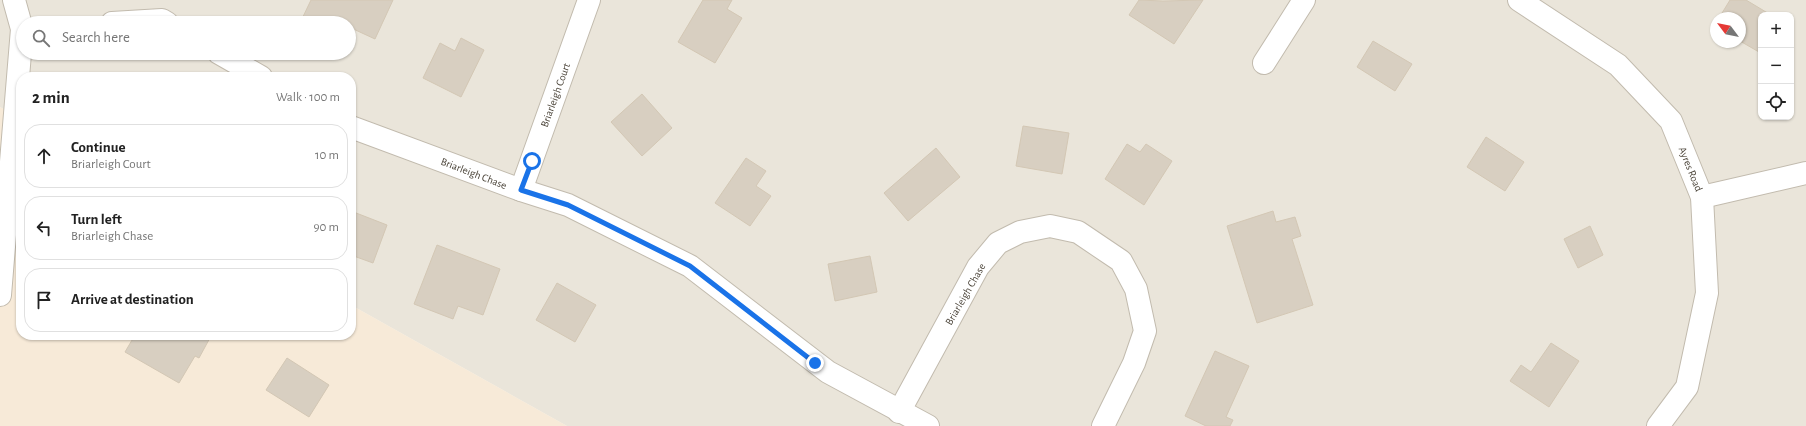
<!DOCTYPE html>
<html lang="en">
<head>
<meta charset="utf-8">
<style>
  :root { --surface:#fff; --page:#f6f6f6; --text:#222; --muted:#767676; --line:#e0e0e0 }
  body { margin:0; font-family:"Alegreya Sans",sans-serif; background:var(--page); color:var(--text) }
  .controls { position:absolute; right:12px; top:12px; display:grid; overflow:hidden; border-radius:8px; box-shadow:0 1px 3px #0004 }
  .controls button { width:36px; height:36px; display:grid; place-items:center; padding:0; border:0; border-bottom:1px solid var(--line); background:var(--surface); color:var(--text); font:20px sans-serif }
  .compass { position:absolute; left:1710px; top:12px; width:36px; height:36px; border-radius:50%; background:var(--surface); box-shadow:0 1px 3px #0004; rotate:302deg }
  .stop { position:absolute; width:12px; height:12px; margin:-9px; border:3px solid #1a73e8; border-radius:50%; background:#fff }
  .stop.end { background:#1a73e8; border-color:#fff; box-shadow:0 1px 4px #0008 }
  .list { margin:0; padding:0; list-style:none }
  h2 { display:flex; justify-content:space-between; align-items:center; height:52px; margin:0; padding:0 16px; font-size:17px }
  h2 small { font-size:13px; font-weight:400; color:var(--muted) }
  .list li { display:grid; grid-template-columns:26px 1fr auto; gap:12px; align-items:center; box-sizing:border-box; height:64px; margin:0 8px 8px; padding:0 8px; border:1px solid var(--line); border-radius:16px }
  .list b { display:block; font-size:15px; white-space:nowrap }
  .list p { margin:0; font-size:13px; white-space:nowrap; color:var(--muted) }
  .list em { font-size:13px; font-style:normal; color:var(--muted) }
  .icon { flex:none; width:22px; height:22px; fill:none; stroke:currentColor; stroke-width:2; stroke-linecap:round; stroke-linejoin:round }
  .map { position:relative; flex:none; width:1806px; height:426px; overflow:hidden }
  .search { position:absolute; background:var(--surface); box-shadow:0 1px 3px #0004; left:16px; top:16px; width:340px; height:44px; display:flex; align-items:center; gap:10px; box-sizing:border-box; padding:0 14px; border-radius:22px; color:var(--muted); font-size:15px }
  .panel { position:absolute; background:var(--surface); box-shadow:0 1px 3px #0004; left:16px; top:72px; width:340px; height:268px; border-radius:16px }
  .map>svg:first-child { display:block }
  .residential { fill:#eae5da; fill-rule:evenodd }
  .commercial { fill:#f7ead8 }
  .building { fill:#d8cfc1; stroke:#d3c7b4 }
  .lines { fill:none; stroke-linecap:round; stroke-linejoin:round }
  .minor-casing { stroke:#c2bbae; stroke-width:24 }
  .minor { stroke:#fff; stroke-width:22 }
  .route { stroke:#1a73e8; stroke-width:5 }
  .labels { text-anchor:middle; stroke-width:3; stroke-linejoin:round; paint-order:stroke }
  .street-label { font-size:11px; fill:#4b4439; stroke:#fff }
</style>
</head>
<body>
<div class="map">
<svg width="1806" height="426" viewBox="0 0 1806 426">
  <rect width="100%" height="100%" fill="#f6f3ec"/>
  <path class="residential" d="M0 0H1806V426H567L351 305V77H21V119L0 107ZM1761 15H1791V117H1761ZM1716 18H1740V42H1716ZM23 23H349V53H23Z"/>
  <path class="commercial" d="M0 107 21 119V335H351V305L567 426H0Z"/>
  <g class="building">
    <path d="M311 0H393L375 39 349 27V23H339L329 18 327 23H300Z"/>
    <path d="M703 0H732L727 9 742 18 715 63 678 42Z"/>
    <path d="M1139 0 1163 1 1203 0 1174 44 1129 15Z"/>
    <path d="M1730 0H1746L1771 15H1761V49L1759 52 1740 41V18H1719Z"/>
    <path d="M461 38 484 50 461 97 423 78 440 43 455 51Z"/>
    <path d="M1373 41 1412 64 1395 91 1357 67Z"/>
    <path d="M642 94 672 128 642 156 611 122Z"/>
    <path d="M1023 126 1069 133 1062 174 1016 166Z"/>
    <path d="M1486 137 1524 162 1505 191 1467 167Z"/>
    <path d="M1127 144 1140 152 1146 144 1172 161 1144 205 1105 179Z"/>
    <path d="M936 148 960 177 908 221 884 193Z"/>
    <path d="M746 158 766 171 756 186 771 196 750 226 715 203Z"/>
    <path d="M351 211 387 225 373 263 351 255Z"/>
    <path d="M1273 211 1276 222 1295 217 1301 236 1292 239 1313 305 1257 323 1227 226Z"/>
    <path d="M1590 226 1603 255 1578 268 1564 239Z"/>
    <path d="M437 245 500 269 483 315 458 306 453 319 414 304Z"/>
    <path d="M870 256 877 292 835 301 828 264Z"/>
    <path d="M557 283 596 305 575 342 536 320Z"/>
    <path d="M135 335H209L211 336 199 358 195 356 179 383 125 352Z"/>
    <path d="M1551 343 1579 361 1549 407 1510 381 1521 365 1531 372Z"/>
    <path d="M1215 351 1249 366 1226 417 1233 420 1230 426H1206L1185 416Z"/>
    <path d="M287 358 329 385 309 417 266 390Z"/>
  </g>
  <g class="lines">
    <g class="minor-casing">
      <g id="minor">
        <path d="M1519 0 1618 65 1671 121 1702 197 1707 293 1687 387 1658 426"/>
        <path d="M112 23 162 20 167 23"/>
        <path d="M219 53 261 77"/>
        <path d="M1264 63 1304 0"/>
        <path d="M351 127 521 190 568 205 690 266 828 372 928 426"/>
        <path d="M521 190 589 0"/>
        <path d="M1702 197 1806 173"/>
        <path d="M0 295 22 29 14 0"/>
        <path d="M899 412 978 267 998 243 1020 232 1050 226 1078 232 1121 261 1136 289 1145 331 1134 363 1103 426"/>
      </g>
    </g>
    <use href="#minor" class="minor"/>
  </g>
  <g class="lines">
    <path class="route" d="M532 161 521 190 568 205 690 266 815 363"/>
  </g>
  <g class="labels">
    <g class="street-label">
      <text transform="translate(555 95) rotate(-70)" y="4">Briarleigh Court</text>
      <text transform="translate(1691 169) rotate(68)" y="4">Ayres Road</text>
      <text transform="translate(474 173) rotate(21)" y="4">Briarleigh Chase</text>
      <text transform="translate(965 294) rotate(-60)" y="4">Briarleigh Chase</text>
    </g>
  </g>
</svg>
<div class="controls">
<button>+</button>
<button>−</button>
<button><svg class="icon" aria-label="locate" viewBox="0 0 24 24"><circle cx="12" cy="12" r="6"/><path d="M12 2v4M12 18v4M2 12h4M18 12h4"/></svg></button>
</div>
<svg class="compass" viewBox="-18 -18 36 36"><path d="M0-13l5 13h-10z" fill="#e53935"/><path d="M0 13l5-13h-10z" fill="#767676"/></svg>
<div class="stop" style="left:532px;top:161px"></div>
<div class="stop end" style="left:815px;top:363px"></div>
<div class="search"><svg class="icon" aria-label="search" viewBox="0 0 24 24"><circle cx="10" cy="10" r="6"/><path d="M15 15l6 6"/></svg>Search here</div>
<section class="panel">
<h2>2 min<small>Walk · 100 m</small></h2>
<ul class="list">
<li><svg class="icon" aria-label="ahead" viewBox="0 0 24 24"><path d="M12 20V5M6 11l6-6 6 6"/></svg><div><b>Continue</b><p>Briarleigh Court</p></div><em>10 m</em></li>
<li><svg class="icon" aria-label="left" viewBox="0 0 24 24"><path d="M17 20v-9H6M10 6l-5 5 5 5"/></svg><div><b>Turn left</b><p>Briarleigh Chase</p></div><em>90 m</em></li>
<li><svg class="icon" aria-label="arrive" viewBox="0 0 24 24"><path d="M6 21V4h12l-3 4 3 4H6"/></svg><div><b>Arrive at destination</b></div></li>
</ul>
</section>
</div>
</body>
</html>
